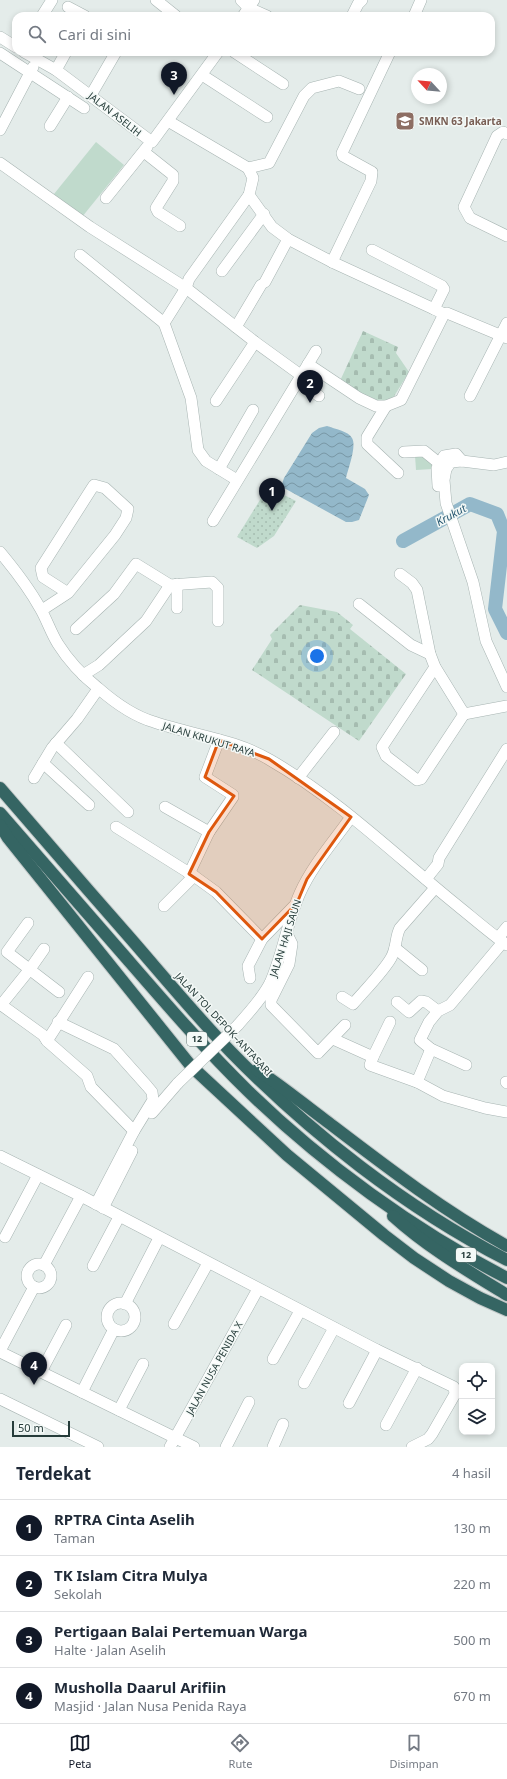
<!DOCTYPE html>
<html lang="id">
<head>
<meta charset="utf-8">
<style>
  :root { --surface:#fff; --page:#f6f6f7; --text:#1f2937; --muted:#747a83; --line:#e0e1e3; --accent:#111827 }
  body { margin:0; font-family:"Noto Sans",sans-serif; background:var(--page); color:var(--text) }
  .controls { position:absolute; right:12px; bottom:12px; display:grid; overflow:hidden; border-radius:8px; box-shadow:0 2px 6px #0003 }
  .controls button { width:36px; height:36px; display:grid; place-items:center; padding:0; border:0; border-bottom:1px solid var(--line); background:var(--surface); color:var(--text); font:20px sans-serif }
  .compass { position:absolute; left:411px; top:68px; width:36px; height:36px; border-radius:50%; background:var(--surface); box-shadow:0 2px 6px #0003; rotate:296deg }
  .scale { position:absolute; left:12px; bottom:10px; width:58px; box-sizing:border-box; padding-left:4px; border:2px solid #263c3a; border-top:0; font-size:11px; line-height:14px; white-space:nowrap; color:#263c3a; -webkit-text-stroke:3px #f4f9f7; paint-order:stroke }
  .you { position:absolute; left:317px; top:656px; width:14px; height:14px; margin:-10px; border:3px solid #fff; border-radius:50%; background:#1a73e8; box-shadow:0 0 0 6px #1a73e833 }
  .badge { display:grid; place-items:center; width:26px; height:26px; border-radius:50%; background:var(--accent); color:#fff; font-size:13px; font-weight:700 }
  .pin { position:absolute; translate:-50% -33px; filter:drop-shadow(0 1px 2px #0008) }
  .pin::after { content:''; position:absolute; top:21px; width:14px; height:12px; background:inherit; clip-path:polygon(0 0,100% 0,50% 100%) }
  .list { margin:0; padding:0; list-style:none }
  h2 { display:flex; justify-content:space-between; align-items:center; height:52px; margin:0; padding:0 16px; font-size:17px }
  h2 small { font-size:13px; font-weight:400; color:var(--muted) }
  .list li { display:grid; grid-template-columns:26px 1fr auto; gap:12px; align-items:center; box-sizing:border-box; height:56px; padding:0 16px; border-top:1px solid var(--line) }
  .list b { display:block; font-size:15px; white-space:nowrap }
  .list p { margin:0; font-size:13px; white-space:nowrap; color:var(--muted) }
  .list em { font-size:13px; font-style:normal; color:var(--muted) }
  .icon { flex:none; width:22px; height:22px; fill:none; stroke:currentColor; stroke-width:2; stroke-linecap:round; stroke-linejoin:round }
  .map { position:relative; flex:none; width:507px; height:1447px; overflow:hidden }
  .search { position:absolute; background:var(--surface); box-shadow:0 2px 6px #0003; left:12px; right:12px; top:12px; height:44px; display:flex; align-items:center; gap:10px; box-sizing:border-box; padding:0 14px; border-radius:12px; color:var(--muted); font-size:15px }
  .sheet { height:276px; background:var(--surface) }
  nav { display:flex; justify-content:space-around; align-items:center; box-sizing:border-box; height:56px; border-top:1px solid var(--line); background:var(--surface); font-size:11px; color:var(--muted) }
  nav a { display:grid; justify-items:center; gap:2px }
  nav .on { color:var(--accent) }
  .map>svg:first-child { display:block }
  .grass { fill:#c0dacc }
  .cemetery { fill:url(#cemetery-stones) }
  .park { fill:url(#park-dots) }
  .water { fill:url(#water-waves) }
  .lines { fill:none; stroke-linecap:round; stroke-linejoin:round }
  .river { stroke:#93b8ca; stroke-width:14 }
  .minor-casing { stroke:#a7b4b2; stroke-width:12 }
  .highway-casing { stroke:#c2c8c8; stroke-width:14 }
  .minor { stroke:#fff; stroke-width:11 }
  .highway { stroke:#356563; stroke-width:12 }
  .minor-bridge-casing { stroke:#a7b4b2; stroke-width:12; stroke-linecap:butt }
  .minor-bridge { stroke:#fff; stroke-width:11 }
  .marked { fill:#de580e; fill-opacity:0.2; stroke:#de580e; stroke-width:3; stroke-linejoin:round }
  .labels { text-anchor:middle; stroke-width:3; stroke-linejoin:round; paint-order:stroke }
  .shield { fill:#f4f9f7; stroke:#647573; stroke-width:1 }
  .shield-label { font-size:9px; font-weight:bold; fill:#263c3a }
  .street-label { font-size:10px; fill:#263c3a; stroke:#f4f9f7 }
  .education-label { font-size:10px; font-weight:bold; fill:#785e54; stroke:#f4f9f7; text-anchor:start }
  .water-label { font-size:11px; font-style:italic; fill:#265771; stroke:#f4f9f7 }
</style>
</head>
<body>
<div class="map">
<svg width="507" height="1447" viewBox="0 0 507 1447">
  <defs>
    <pattern id="cemetery-stones" width="16" height="16" patternUnits="userSpaceOnUse"><rect width="16" height="16" fill="#c0dacc"/><path d="M2 7V4a2 2 0 0 1 4 0v3zM10 15v-3a2 2 0 0 1 4 0v3z" fill="#a5bcb0"/></pattern>
    <pattern id="park-dots" width="8" height="8" patternUnits="userSpaceOnUse"><rect width="8" height="8" fill="#c0dacc"/><path d="M2 2h.1M6 6h.1" fill="none" stroke="#a5bcb0" stroke-width="1.8" stroke-linecap="round"/></pattern>
    <pattern id="water-waves" width="16" height="10" patternUnits="userSpaceOnUse"><rect width="16" height="10" fill="#93b8ca"/><path d="M0 5q4-4 8 0t8 0" fill="none" stroke="#7897a5"/></pattern>
  </defs>
  <rect width="100%" height="100%" fill="#e4ecea"/>
  <g class="grass">
    <path d="M96 142 124 165 82 217 54 194Z"/>
    <path d="M415 455H432L433 469 416 470Z"/>
  </g>
  <g class="cemetery">
    <path d="M363 331 398 347 396 353 409 372 385 411 339 383Z"/>
    <path d="M300 605 337 612 353 625 350 629 406 674 359 741 252 670 272 639 270 635Z"/>
  </g>
  <path class="park" d="M268 487 296 501 274 536 257 548 237 537Z"/>
  <path class="water" d="M327 426C335 429 348 431 352 438 357 446 348 469 346 478L365 489 369 495 359 520 352 522H346L284 488 282 484 284 478 312 433 319 428Z"/>
  <g class="lines">
    <path class="river" d="M403 541 470 504 497 514 504 531 495 609 507 633"/>
    <g class="minor-casing">
      <g id="minor">
        <path d="M156 0 176 16"/>
        <path d="M241 0 249 8 267 16"/>
        <path d="M68 7 85 16"/>
        <path d="M42 16 52 0"/>
        <path d="M243 16 254 0"/>
        <path d="M352 16 358 4 362 0"/>
        <path d="M414 16 421 0"/>
        <path d="M0 37 16 47"/>
        <path d="M24 52 56 70 152 142 218 52"/>
        <path d="M234 52 283 84"/>
        <path d="M0 53 84 108"/>
        <path d="M56 70 66 52"/>
        <path d="M202 75 267 117"/>
        <path d="M91 95 116 52"/>
        <path d="M168 121 248 168 253 178 249 195 272 227 288 239 332 262 434 309 444 314 447 313 507 338"/>
        <path d="M50 126 68 97"/>
        <path d="M0 130 33 67"/>
        <path d="M507 134 503 132 497 136 464 207 470 218 507 236"/>
        <path d="M144 152 173 175V181L156 208 158 212 180 226"/>
        <path d="M0 163 90 227 186 288 255 342 302 376"/>
        <path d="M248 168 269 163 304 96 312 88 339 81 359 89"/>
        <path d="M106 198 147 147"/>
        <path d="M372 250 442 286 444 289 434 309"/>
        <path d="M80 255 164 323 186 288 189 279 249 195"/>
        <path d="M332 262 371 181 372 172 343 156 342 153 390 52"/>
        <path d="M222 271 264 214"/>
        <path d="M265 282 288 239"/>
        <path d="M164 323 191 398 198 450 206 461 237 480"/>
        <path d="M236 327 261 285"/>
        <path d="M308 364 359 398 376 406H386L401 400 444 314"/>
        <path d="M299 381 319 396"/>
        <path d="M470 396 507 323"/>
        <path d="M216 401 255 342"/>
        <path d="M386 406 367 437V444L398 473"/>
        <path d="M404 452 424 451 440 464"/>
        <path d="M507 462 494 465 462 461 451 462 446 469 444 480 446 503 473 582 486 641 507 687"/>
        <path d="M219 469 253 410"/>
        <path d="M438 486 437 468 444 456 456 454 462 461"/>
        <path d="M213 521 316 351"/>
        <path d="M0 552C15 570 29 588 40 608 47 620 51 633 58 644 68 660 83 676 98 688 114 702 133 716 154 722 192 735 235 739 270 760 338 799 396 856 458 906 474 919 490 933 507 945"/>
        <path d="M400 574 412 583 417 590 430 654 435 667 464 714 507 706"/>
        <path d="M177 584V608"/>
        <path d="M359 604 411 645 430 654"/>
        <path d="M42 610 68 593 115 535 126 518 128 509 105 488 94 485 92 488 41 568 43 577 68 593"/>
        <path d="M76 629 114 594 136 564 170 585 212 582 218 588V621"/>
        <path d="M435 667 382 747 386 756 417 780 421 779 464 714"/>
        <path d="M83 675 99 665 146 621 170 585"/>
        <path d="M56 743 128 812"/>
        <path d="M43 763 89 805"/>
        <path d="M34 778 52 748 77 719 98 689"/>
        <path d="M298 778 334 732"/>
        <path d="M165 807 209 832"/>
        <path d="M116 827 194 876 216 892 262 939"/>
        <path d="M189 874 209 832 233 797V795L205 777 219 740"/>
        <path d="M426 879 438 864 439 858 507 749"/>
        <path d="M164 906 194 876"/>
        <path d="M28 923 7 952 59 992"/>
        <path d="M287 934 292 944 289 964 271 1000V1005L318 1053 345 1025"/>
        <path d="M498 938 507 927"/>
        <path d="M395 948 422 970"/>
        <path d="M250 978 248 966 262 939 294 906"/>
        <path d="M342 997 353 1004C365 990 383 972 391 958 397 948 395 937 400 928L435 888"/>
        <path d="M397 1002 409 1012 421 1001 426 1002 438 1011"/>
        <path d="M0 1004 43 1035 47 1041 87 1076 91 1087 134 1131"/>
        <path d="M1 1005 30 969 44 949"/>
        <path d="M58 1022 114 1049 147 1086 152 1092 153 1100 134 1131 96 1204"/>
        <path d="M238 1025C249 1012 262 999 270 983 283 954 287 922 300 893 312 866 334 841 351 817"/>
        <path d="M333 1039 373 1057 390 1022"/>
        <path d="M47 1041 88 977"/>
        <path d="M431 1049 417 1082 443 1096 485 1108 507 1112"/>
        <path d="M373 1057 370 1065 417 1082"/>
        <path d="M466 1065 431 1049 420 1040 429 1022 438 1011 450 1005 503 942"/>
        <path d="M506 1082 507 1083"/>
        <path d="M152 1113 178 1083"/>
        <path d="M0 1156 81 1196 377 1350 454 1387 455 1394 432 1434 428 1439 412 1447"/>
        <path d="M103 1208 132 1151"/>
        <path d="M5 1237 38 1175"/>
        <circle cx="39" cy="1276" r="12"/>
        <path d="M44 1265 81 1196"/>
        <path d="M93 1266 119 1217"/>
        <circle cx="121" cy="1317" r="14"/>
        <path d="M125 1304 159 1238"/>
        <path d="M174 1324 208 1263"/>
        <path d="M0 1351 34 1287"/>
        <path d="M0 1352 194 1447"/>
        <path d="M273 1359 300 1311"/>
        <path d="M41 1372 66 1325"/>
        <path d="M304 1383 334 1328"/>
        <path d="M82 1392 114 1329"/>
        <path d="M0 1399 98 1447"/>
        <path d="M349 1403 377 1350"/>
        <path d="M119 1410 143 1364"/>
        <path d="M386 1425 417 1368"/>
        <path d="M170 1447 258 1289"/>
        <path d="M226 1447 249 1402"/>
        <path d="M273 1447 283 1424"/>
      </g>
    </g>
    <g class="highway-casing">
      <g id="highway">
        <path d="M0 788C44 839 87 889 131 939 164 977 196 1016 231 1052 310 1133 406 1208 507 1260"/>
        <path d="M0 813C43 862 85 911 128 960 167 1005 205 1049 248 1091 323 1164 414 1230 507 1278"/>
        <path d="M0 825 8 838 191 1066 287 1155 384 1235 414 1258 449 1281 480 1298 507 1310"/>
        <path d="M257 1070C281 1085 302 1103 325 1120 384 1165 442 1210 507 1246"/>
        <path d="M393 1216C427 1247 468 1271 507 1295"/>
      </g>
    </g>
    <use href="#minor" class="minor"/>
    <use href="#highway" class="highway"/>
    <g class="minor-bridge-casing">
      <path id="minor-bridge" d="M178 1083 238 1025"/>
    </g>
    <use href="#minor-bridge" class="minor-bridge"/>
  </g>
  <path class="marked" d="M219 740 269 759 351 817 307 879 297 903 262 939 216 892 189 874 209 832 234 796 205 777Z"/>
  <defs>
    <g id="school-square" transform="scale(1)"><rect x="-9" y="-9" width="18" height="18" rx="4" fill="#8d6e63" stroke="#f4f9f7"/><path d="M0-5L7-2L0 1L-7-2ZM-4 1L0 2.5L4 1V4Q0 6-4 4Z" fill="#fff"/></g>
  </defs>
  <g fill-rule="evenodd">
    <use href="#school-square" x="405" y="121"/>
  </g>
  <g class="labels">
    <g class="shield">
      <rect x="187" y="1032" width="20" height="14" rx="3"/>
      <rect x="456" y="1248" width="20" height="14" rx="3"/>
    </g>
    <g class="shield-label">
      <text x="197" y="1042">12</text>
      <text x="466" y="1258">12</text>
    </g>
    <g class="street-label">
      <text transform="translate(115 114) rotate(38)" y="4">JALAN ASELIH</text>
      <text transform="translate(209 739) rotate(17)" y="4">JALAN KRUKUT RAYA</text>
      <text transform="translate(285 938) rotate(-72)" y="4">JALAN HAJI SAUN</text>
      <text transform="translate(224 1024) rotate(47)" y="4">JALAN TOL DEPOK–ANTASARI</text>
      <text transform="translate(214 1368) rotate(-61)" y="4">JALAN NUSA PENIDA X</text>
    </g>
    <g class="education-label">
      <text x="419" y="125">SMKN 63 Jakarta</text>
    </g>
    <g class="water-label">
      <text transform="translate(451 515) rotate(-29)" y="4">Krukut</text>
    </g>
  </g>
</svg>
<div class="controls">
<button><svg class="icon" aria-label="locate" viewBox="0 0 24 24"><circle cx="12" cy="12" r="6"/><path d="M12 2v4M12 18v4M2 12h4M18 12h4"/></svg></button>
<button><svg class="icon" aria-label="layers" viewBox="0 0 24 24"><path d="M12 4l9 5-9 5-9-5zM3 14l9 5 9-5"/></svg></button>
</div>
<svg class="compass" viewBox="-18 -18 36 36"><path d="M0-13l5 13h-10z" fill="#e53935"/><path d="M0 13l5-13h-10z" fill="#747a83"/></svg>
<div class="scale">50 m</div>
<div class="you"></div>
<div class="pin badge" style="left:272px;top:511px">1</div>
<div class="pin badge" style="left:310px;top:403px">2</div>
<div class="pin badge" style="left:174px;top:95px">3</div>
<div class="pin badge" style="left:34px;top:1385px">4</div>
<div class="search"><svg class="icon" aria-label="search" viewBox="0 0 24 24"><circle cx="10" cy="10" r="6"/><path d="M15 15l6 6"/></svg>Cari di sini</div>
</div>
<section class="sheet">
<h2>Terdekat<small>4 hasil</small></h2>
<ul class="list">
<li><span class="badge">1</span><div><b>RPTRA Cinta Aselih</b><p>Taman</p></div><em>130 m</em></li>
<li><span class="badge">2</span><div><b>TK Islam Citra Mulya</b><p>Sekolah</p></div><em>220 m</em></li>
<li><span class="badge">3</span><div><b>Pertigaan Balai Pertemuan Warga</b><p>Halte · Jalan Aselih</p></div><em>500 m</em></li>
<li><span class="badge">4</span><div><b>Musholla Daarul Arifiin</b><p>Masjid · Jalan Nusa Penida Raya</p></div><em>670 m</em></li>
</ul>
</section>
<nav>
<a class="on"><svg class="icon" aria-label="map" viewBox="0 0 24 24"><path d="M3 6l6-2 6 2 6-2v14l-6 2-6-2-6 2zM9 4v14M15 6v14"/></svg>Peta</a>
<a><svg class="icon" aria-label="directions" viewBox="0 0 24 24"><path d="M12 3l9 9-9 9-9-9zM9 14v-3h6M13 9l2 2-2 2"/></svg>Rute</a>
<a><svg class="icon" aria-label="saved" viewBox="0 0 24 24"><path d="M7 4h10v16l-5-4-5 4z"/></svg>Disimpan</a>
</nav>
</body>
</html>
